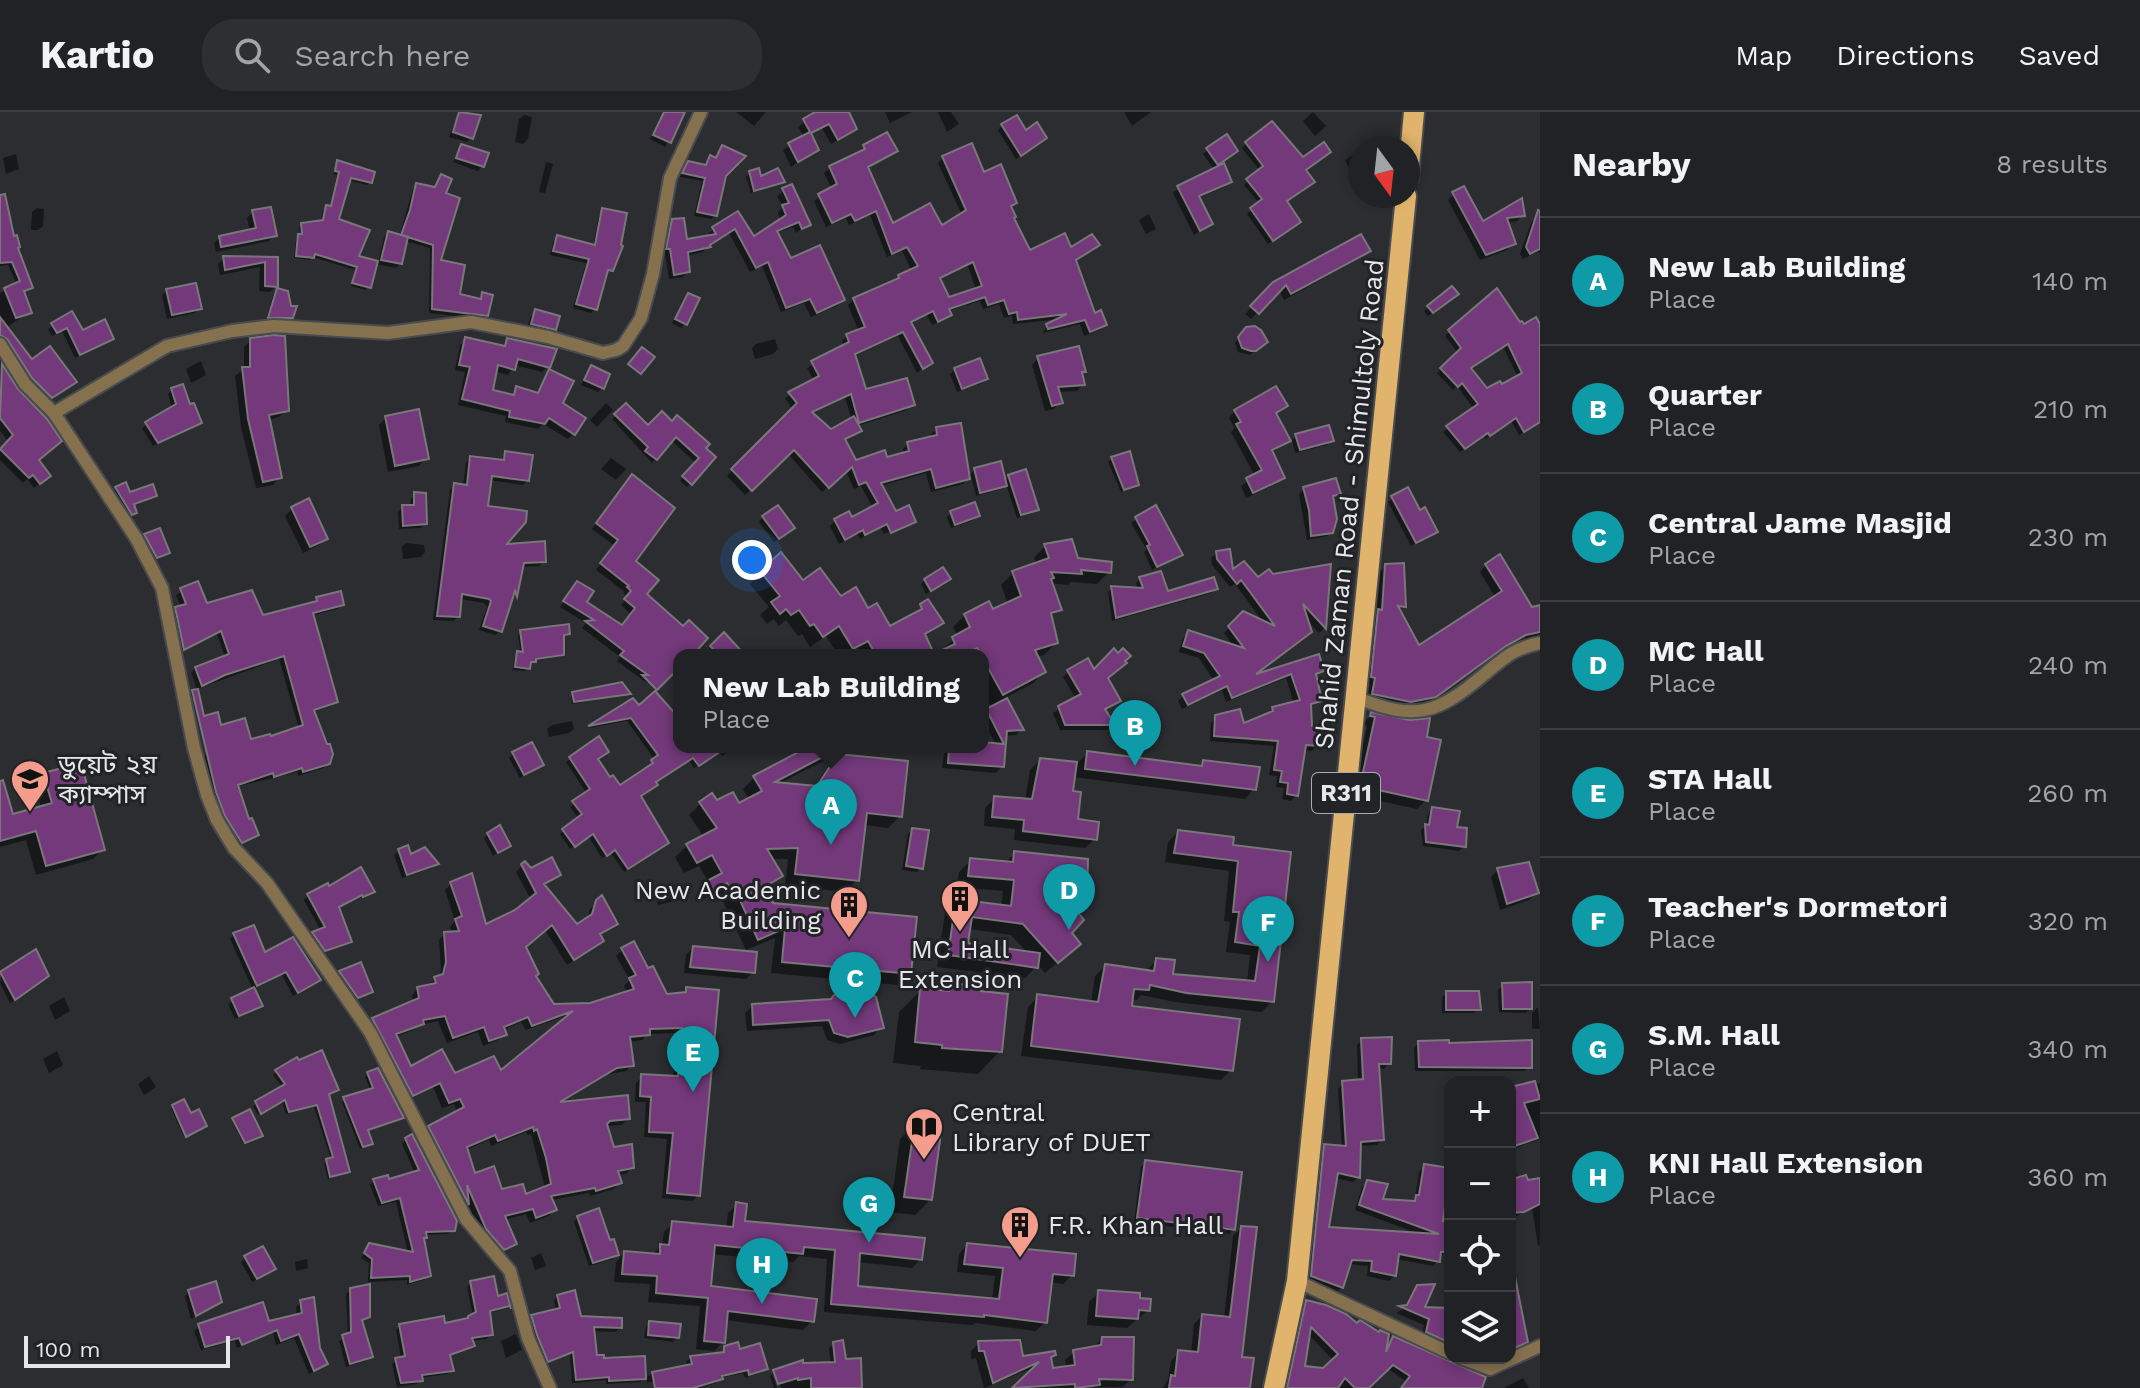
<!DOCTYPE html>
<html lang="en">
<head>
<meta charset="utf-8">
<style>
  :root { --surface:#202225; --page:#2d2f32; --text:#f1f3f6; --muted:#a2a4a7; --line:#3d3f42; --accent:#f49d8c }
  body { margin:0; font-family:"Work Sans","Noto Sans Bengali",sans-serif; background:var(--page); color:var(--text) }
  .controls { position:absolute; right:24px; bottom:24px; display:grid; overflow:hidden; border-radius:16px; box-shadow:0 4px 12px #0003 }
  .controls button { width:72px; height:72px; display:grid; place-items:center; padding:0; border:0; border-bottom:2px solid var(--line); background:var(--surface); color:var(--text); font:40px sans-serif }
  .compass { position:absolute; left:1348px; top:24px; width:72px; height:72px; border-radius:50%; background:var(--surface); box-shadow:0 4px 12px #0003; rotate:165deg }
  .scale { position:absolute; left:24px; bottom:20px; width:206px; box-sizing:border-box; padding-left:8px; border:4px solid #e6e7ea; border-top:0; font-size:22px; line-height:28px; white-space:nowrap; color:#e6e7ea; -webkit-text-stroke:6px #222327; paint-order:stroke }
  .you { position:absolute; left:752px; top:448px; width:28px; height:28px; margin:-20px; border:6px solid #fff; border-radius:50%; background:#1a73e8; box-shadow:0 0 0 12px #1a73e833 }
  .badge { display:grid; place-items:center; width:52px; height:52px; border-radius:50%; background:var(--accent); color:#fff; font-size:26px; font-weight:700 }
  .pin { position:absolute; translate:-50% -66px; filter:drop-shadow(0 2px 4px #0008) }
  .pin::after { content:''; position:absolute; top:42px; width:28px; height:24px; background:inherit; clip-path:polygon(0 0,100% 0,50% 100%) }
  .popup { position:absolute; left:673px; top:537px; width:316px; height:104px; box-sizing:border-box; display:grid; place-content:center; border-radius:16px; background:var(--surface); filter:drop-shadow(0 2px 6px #0005); font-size:26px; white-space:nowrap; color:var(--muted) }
  .popup b { font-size:30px; color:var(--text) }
  .popup::after { content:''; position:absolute; left:50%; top:100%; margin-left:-16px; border:16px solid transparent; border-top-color:var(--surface) }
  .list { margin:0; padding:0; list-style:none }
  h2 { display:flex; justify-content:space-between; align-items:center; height:104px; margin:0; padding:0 32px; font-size:34px }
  h2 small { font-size:26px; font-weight:400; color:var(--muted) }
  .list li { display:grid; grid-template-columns:52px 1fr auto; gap:24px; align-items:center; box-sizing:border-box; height:128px; padding:0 32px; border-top:2px solid var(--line) }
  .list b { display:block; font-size:30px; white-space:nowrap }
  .list p { margin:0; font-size:26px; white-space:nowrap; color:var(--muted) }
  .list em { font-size:26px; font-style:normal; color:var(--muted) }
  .icon { flex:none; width:44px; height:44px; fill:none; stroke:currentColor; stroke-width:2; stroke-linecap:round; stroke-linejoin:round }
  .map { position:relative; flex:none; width:1540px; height:1276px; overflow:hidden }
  header { display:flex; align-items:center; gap:48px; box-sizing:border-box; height:112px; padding:0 40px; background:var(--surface); border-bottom:2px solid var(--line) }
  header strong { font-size:38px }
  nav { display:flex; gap:44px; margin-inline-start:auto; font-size:28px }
  .search { width:560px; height:72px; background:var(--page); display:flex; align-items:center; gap:20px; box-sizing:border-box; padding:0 28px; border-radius:32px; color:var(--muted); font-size:30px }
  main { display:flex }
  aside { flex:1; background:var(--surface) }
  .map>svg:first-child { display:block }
  .shadow { fill:#0007; fill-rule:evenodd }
  .building { fill:#73397a; stroke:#7a767b; stroke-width:2; fill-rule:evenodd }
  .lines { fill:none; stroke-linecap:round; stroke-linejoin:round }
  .minor-casing { stroke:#494b4f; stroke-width:16 }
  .primary-casing { stroke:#494b4f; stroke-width:24 }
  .minor { stroke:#86714f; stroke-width:12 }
  .primary { stroke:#e0b46c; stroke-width:20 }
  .labels { text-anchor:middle; stroke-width:6; stroke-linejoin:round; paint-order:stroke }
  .shield { fill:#222327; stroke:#abacb0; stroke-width:2 }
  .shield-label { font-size:24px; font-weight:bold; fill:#e6e7ea }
  .street-label { font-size:26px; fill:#e6e7ea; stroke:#222327 }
  .poi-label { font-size:26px; fill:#e6e7ea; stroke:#222327; text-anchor:start }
</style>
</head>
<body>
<header>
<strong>Kartio</strong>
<div class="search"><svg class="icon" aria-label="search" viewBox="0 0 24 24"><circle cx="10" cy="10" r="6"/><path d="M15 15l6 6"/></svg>Search here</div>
<nav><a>Map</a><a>Directions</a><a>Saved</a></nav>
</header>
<main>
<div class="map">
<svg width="1540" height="1276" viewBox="0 0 1540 1276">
  <rect width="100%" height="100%" fill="#2b2d31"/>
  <g class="shadow">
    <path d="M460 0 478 4 471 26 467 30 449 25Z"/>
    <path d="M666 0H684L665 35 650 27Z"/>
    <path d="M736 0H766L754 14Z"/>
    <path d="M819 0H846L855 16 831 32 822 16 810 23 817 37 791 55 783 38 804 25 798 15Z"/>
    <path d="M885 0H912L890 11Z"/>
    <path d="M938 0H951L959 12 947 20Z"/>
    <path d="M1124 0H1151L1132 14Z"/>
    <path d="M1313 0 1326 14 1315 24 1303 9Z"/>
    <path d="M524 3 532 5 528 27 523 32 515 30 519 7Z"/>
    <path d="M1002 14 1041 30 1016 47 998 18Z"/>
    <path d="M1246 32 1304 58 1285 90 1294 113 1268 132 1247 102 1259 91 1244 73 1260 59 1242 36Z"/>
    <path d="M462 34 482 54 478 59 453 50Z"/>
    <path d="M864 35 895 39 866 57 892 114 941 116 962 103 938 51 943 46 983 63 1015 90 1009 96 1029 141 1070 138 1097 133 1074 150 1094 203 1105 213 1099 218 1084 224 1080 212 1043 221 1047 214 1061 207 1013 212 1012 204 1004 206 999 192 983 197 980 189 948 199 950 202 945 207 932 213 927 203 910 212 930 251 917 261 898 224 854 244 865 280 912 292 907 298 857 314 859 318 844 329 855 351 904 343 903 337 908 332 932 326 931 322 937 317 968 365 975 358 1004 370 1009 365 1037 397 1032 401 1017 406 1006 372 1001 377 976 384 971 364 963 372 931 380 926 361 880 374 895 402 914 409 910 413V410L884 422 881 416 860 427 857 422 839 432 830 414 835 409 851 408 873 396 861 374 854 377 846 359 822 380 788 342 745 383 727 364 793 298 785 286 814 269 807 256 844 235 842 229 847 224 859 220 848 193 854 188 912 159 902 139 887 145 870 103 849 113 846 106 826 115 814 89 832 77 824 61 830 56 860 42ZM968 154 976 178 948 187 938 168ZM845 286 852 308 831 319 811 302Z"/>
    <path d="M722 36 724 63 716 103 711 107 694 104 702 69 680 65 689 51 704 55 710 45 715 47Z"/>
    <path d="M1208 38 1232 43 1213 56 1203 42Z"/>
    <path d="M1360 38V71L1357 72 1345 48Z"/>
    <path d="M16 42 19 57 6 62 3 46Z"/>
    <path d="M338 50 370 70 367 73 348 68 337 108 356 145 378 151 384 125 388 121 399 125 413 77 417 73 434 76 441 65 443 82 438 149 458 183 478 188 483 182 486 203 482 207 429 201 430 136 405 129 400 152 396 156 375 152 366 178 351 174 355 158 312 145 310 148 294 146 296 127 300 123 299 116 302 113 321 111 323 99 330 96 337 63 333 62Z"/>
    <path d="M546 50 553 52 545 81 539 80Z"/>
    <path d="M750 61 760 67 783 70 779 73 751 81 746 65Z"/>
    <path d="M1230 70 1224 75 1198 86 1210 112 1194 123 1173 81 1179 76Z"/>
    <path d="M791 74 808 112 796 121 793 115 776 121 790 149 843 188 837 194 811 205 804 191 781 200 762 154 750 160 729 121 708 134 703 140 686 144 688 160 683 165 669 167 665 142H662L667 115 673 109 685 130 710 125 708 122 714 117 737 102 753 126 780 108 778 100 783 95 777 84Z"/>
    <path d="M1454 82 1482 112 1520 89 1523 103 1517 109 1507 111 1513 132 1507 138 1480 148 1448 88Z"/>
    <path d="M0 93 30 175 22 181 29 200 6 216 31 250 71 274 47 288 29 270 0 229V181L17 173 8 153 0 154Z"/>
    <path d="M37 96 44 97 43 114 38 118H31L32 100Z"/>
    <path d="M603 98 612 158 605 162 595 197 591 201 573 196 586 151 550 143 553 130 557 125 593 134 599 103Z"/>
    <path d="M253 100 274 123 269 129 216 140 214 131 220 126 250 120 247 106Z"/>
    <path d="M1149 102 1156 117 1146 122 1139 108Z"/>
    <path d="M1537 105 1540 106V141L1537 140 1523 147 1520 142 1531 111Z"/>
    <path d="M1368 139 1362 145 1284 188 1279 178 1251 207 1245 202 1274 172Z"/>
    <path d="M224 146 276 147V174L270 180 259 179 260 155 220 163 218 152Z"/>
    <path d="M277 178 292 205 287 210 266 209 273 183Z"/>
    <path d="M167 179 200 196 195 201 167 207 162 183Z"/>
    <path d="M1497 179 1519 213 1540 216V311L1519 323 1511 309 1485 327 1483 324 1460 340 1443 320 1474 297 1457 274 1453 278 1437 261 1458 241 1445 224ZM1503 235 1518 265 1501 275 1486 279 1469 257Z"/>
    <path d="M689 183 685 211 681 216 672 211Z"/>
    <path d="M1452 186 1428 204 1424 199 1429 195Z"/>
    <path d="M536 199 554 217 549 221 527 216 531 204Z"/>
    <path d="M71 202 82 220 112 226 75 246 62 219 52 224 48 217Z"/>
    <path d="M1242 222 1261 234 1250 243 1238 240 1235 231Z"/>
    <path d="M775 227 778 237 773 242 755 247 752 236 756 232Z"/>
    <path d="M251 228 287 298 279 305 268 308 280 365 273 373 256 376 241 315 235 264 244 257V235Z"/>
    <path d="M466 228 501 235 508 228 548 254 542 260 514 253 508 263 495 259 490 280 511 284 517 276 536 282 549 260 573 322 568 327 543 312 538 317 505 310 506 304 458 293 465 260 455 258 460 233Z"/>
    <path d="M1038 246 1084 260 1081 263 1083 272 1077 279 1058 280 1061 290 1054 297 1045 299 1032 253Z"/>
    <path d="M201 249 206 263 191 271 186 257Z"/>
    <path d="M1 255 16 278 43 369 34 376 27 367 23 371 0 348V338L9 330 0 319Z"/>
    <path d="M591 256 602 276 598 280 581 273Z"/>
    <path d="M955 258 986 267 982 271 957 280 950 262Z"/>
    <path d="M172 278 189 295 199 311 153 334 142 316 172 296 168 282Z"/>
    <path d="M606 291 613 298 597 315 590 308Z"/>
    <path d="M1285 293 1274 303 1289 329 1271 341 1282 366 1276 372 1246 386 1241 374 1255 364 1231 320 1235 316 1229 306 1235 299Z"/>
    <path d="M626 294 647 316 662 302 714 345 687 375 680 369 696 351 671 328 652 351 612 307Z"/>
    <path d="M386 306 426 346 419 354 388 360 379 313Z"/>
    <path d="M1296 324 1331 328 1327 333 1295 341 1292 328Z"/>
    <path d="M506 341 528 368 523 373 489 368 486 396 503 434 544 449 539 454 521 455 515 484 509 490 500 519 495 523 479 518 487 495 484 491 460 487 458 504 454 509 433 508 450 378 455 373 463 374 466 351 470 346 501 349Z"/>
    <path d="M611 346 626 357 616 368 601 357Z"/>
    <path d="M1112 346 1137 373 1134 376 1121 380 1108 350Z"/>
    <path d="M627 370 634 449 644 483 683 516 688 543H679V553L658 575 644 569 617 549 620 545 582 516 586 511 560 495 577 471 584 490 621 515 631 502 621 493 628 485 623 481 625 480 596 458 615 434 592 417Z"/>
    <path d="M116 377 129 382 155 383 133 394 135 400 128 405 113 380Z"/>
    <path d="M1304 377 1338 382 1332 387 1331 420 1327 424 1307 428 1299 382Z"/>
    <path d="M1407 378 1419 401 1435 419 1411 434 1388 390Z"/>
    <path d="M415 383 425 412 421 416 399 417 398 400 403 395H410L411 387Z"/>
    <path d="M1155 396 1180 443 1152 458 1144 440 1147 438 1131 411Z"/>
    <path d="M292 397 326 426 319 433 303 441 285 404Z"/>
    <path d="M951 401 978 404 974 408 951 416 947 405Z"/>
    <path d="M763 405 788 420 774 430 759 410Z"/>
    <path d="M145 424 168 440 152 449 141 428Z"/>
    <path d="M406 431 424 433 425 440 421 445 403 447 402 435Z"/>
    <path d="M1045 434 1109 460 1097 472 1071 470 1068 473 1050 471 1059 497 1050 506 1056 531 1044 543 1036 545 1044 560 1032 572 1005 586 1022 617 1016 623 1005 624 1002 654 996 661 942 656 945 635 996 633 983 609V603L992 596 983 580V543H936L958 524 953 515 965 503 992 500 1008 492 1001 473 1013 461 1036 453 1034 446Z"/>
    <path d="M1217 441 1232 461 1257 468 1329 455 1324 516 1319 521 1305 506 1251 564 1322 559 1316 564 1320 589 1309 595 1310 616 1317 633 1312 639 1303 638 1296 683 1291 689 1282 687 1284 676 1276 675 1277 664 1269 663 1274 634 1210 629 1211 611 1216 605 1243 614 1267 602 1273 597 1294 592 1286 566 1226 590 1222 578 1182 597 1178 589 1183 584 1214 569 1199 546 1179 540 1183 526 1189 520 1234 535 1224 521 1243 501 1264 511 1235 472 1230 475 1212 453 1211 446Z"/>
    <path d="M1486 453 1531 497 1540 495V524L1518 529 1449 574 1440 584 1415 595 1367 588 1370 572 1365 571 1372 506 1376 501 1379 461 1386 454 1404 494 1398 499 1418 536 1495 485 1480 460Z"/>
    <path d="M761 460 803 471 868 498 889 517 908 506 928 490 941 511 924 525 932 543H858L855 539 848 543H838L826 524 810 535 802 522 798 524 786 508 779 514 774 507 767 512 760 503 769 495 750 472Z"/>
    <path d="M1140 467 1166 482 1216 476 1211 481 1112 509 1108 480 1112 476 1138 478 1136 471Z"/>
    <path d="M925 468 944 471 926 482 921 472Z"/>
    <path d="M196 472 206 494 262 505 312 492 317 487 342 493 337 497 311 504 336 590 331 594 313 600 329 651 324 656 298 664 297 660 236 675 248 710 257 723 237 734 221 709 199 639 188 585 193 580 203 607 250 630 270 627 299 617 279 547 197 577 191 561 196 556 225 545 217 522 179 541 171 502 181 496 176 483ZM191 585H194L197 594 207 643 203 644Z"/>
    <path d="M521 520 568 522 562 525V542L559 545 534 549 528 552 525 559 513 558 515 544 521 542 518 523Z"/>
    <path d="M724 523 736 543H711L707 539Z"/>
    <path d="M1069 560H1094L1106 566 1118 589 1104 599 1112 613 1107 618H1060L1053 601 1076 587 1063 565Z"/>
    <path d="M573 582H628L572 592 571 584Z"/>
    <path d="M633 588 638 596 679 609V635H738L722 644 719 640 694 656 689 648 654 671 639 685 663 735 624 760 611 741 602 746 588 724 570 737 560 722 579 707 570 695 587 682 566 650 570 647 596 648 609 668 619 676 649 656 648 654 655 648 627 609 589 616Z"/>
    <path d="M1372 603 1425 626 1426 688 1417 697 1352 683 1367 614 1362 612Z"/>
    <path d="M572 609 574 617 569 621 549 625 547 617 552 613Z"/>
    <path d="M791 635H852L840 644 900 704 888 716 864 713 857 768 845 780 785 773 788 747H771L780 764 765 778 771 793 909 861 897 873 771 861 775 826 746 838 721 785 718 787 715 781 700 789 696 783 709 770 699 754 684 761 675 745 687 734 704 725 689 703 700 692 739 694 749 688 743 677 755 665 797 643ZM835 643 814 676 778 672Z"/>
    <path d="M1087 641 1198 655 1204 650 1254 677 1245 687 1073 665 1071 681 1076 709 1095 727 1085 736 1014 728 1015 717 984 714 985 696 995 686 1025 688 1030 658 1040 648 1077 652Z"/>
    <path d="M513 642 541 653 520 666 509 646Z"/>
    <path d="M44 663 103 737 93 747 36 763 26 728 0 735V678L11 704 41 696 35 673Z"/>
    <path d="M1433 698 1455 717 1464 734 1459 739 1423 734 1421 718 1426 714 1428 702Z"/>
    <path d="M912 718 921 756 917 760 902 758 908 722Z"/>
    <path d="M1178 720 1231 735 1289 742 1272 889 1262 900 1175 890 1141 883 1137 888 1131 887 1130 896 1231 958 1221 968 1021 944 1028 895 1038 885 1091 891 1095 864 1105 854 1145 860 1156 849 1171 864 1247 870 1250 843 1226 840 1230 810 1224 809 1229 759 1165 750 1168 730Z"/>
    <path d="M488 722 509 733 493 744 484 726Z"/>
    <path d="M399 739 436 752 432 756 402 766 394 743Z"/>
    <path d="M1015 741 1085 786 1073 797 1070 821 1079 832 1045 861 1038 853 1025 866 937 855 945 801 956 789 1001 795 1003 779 957 775 959 760 971 748 1005 751ZM968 817 1011 823 1028 841 966 833Z"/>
    <path d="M522 754 531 759 559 762 543 774 576 815 587 808 590 797 602 786 615 812 598 824 602 829 595 835 567 853 545 818 524 835 534 864 552 894 590 893 627 881 624 874 630 868 616 844 622 838 647 859 666 884 681 883 687 877 699 1083 692 1089 662 1086 667 1027 644 1025 646 990H635L636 971 642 964 673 966 677 921 648 922 642 928 629 930 632 953 626 959 609 962 557 992 628 1007 622 1013 606 1014 612 1037 632 1056 626 1062 618 1063 620 1071 614 1077 590 1084 589 1081 551 1088 555 1097 549 1104 530 1111 526 1102 504 1108 515 1131 497 1143 481 1123 467 1092 462 1097 423 1022 430 1016 458 1001 454 992 442 996 433 975 406 989 367 914 373 908 413 891 412 883 418 876 439 866 441 858 439 828 445 822 452 821 450 815 455 809 445 778 451 772 484 814 516 800 531 788 516 760ZM571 902 500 961 454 964 410 956 395 925 415 917 420 913 438 909 447 931 478 920 483 934 498 928 505 922 503 918 521 910 526 918ZM526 1020 528 1023 531 1022 545 1076 525 1084 501 1080 474 1063 466 1038 489 1028 491 1034Z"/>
    <path d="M1498 758 1536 781 1529 788 1500 798 1491 765Z"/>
    <path d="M686 776 687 783 683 787 658 793 656 786 661 782Z"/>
    <path d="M329 777 372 780 338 796 349 829 345 833 320 842 309 825 321 819 304 788 308 784Z"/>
    <path d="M234 822 264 843 318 868 293 884 282 863 253 877 261 894 235 907 228 892 253 878 230 827Z"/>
    <path d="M693 836 753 860 746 867 684 861 686 843Z"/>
    <path d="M360 853 371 880 353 889 336 865Z"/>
    <path d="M2 861 42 868 10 891 0 871Z"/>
    <path d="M951 873 1000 939 978 962 920 957 921 954 893 951 899 900 921 878 944 880Z"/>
    <path d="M1503 873 1530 897 1526 901 1499 900 1498 878Z"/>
    <path d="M1447 881 1479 897 1474 901H1442V885Z"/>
    <path d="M64 885 70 899 55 908 49 894Z"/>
    <path d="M752 894 881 915 874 923 840 932 827 928 822 914 747 919 745 901Z"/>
    <path d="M1538 895 1540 917H1532V901Z"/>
    <path d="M1362 928 1389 951 1384 957 1377 956 1382 1027 1377 1033 1359 1034 1358 1065 1353 1070 1335 1066 1326 1117 1419 1122 1355 1098 1362 1075 1368 1070 1381 1089 1411 1090 1415 1086 1419 1060 1425 1054 1450 1058V1134L1433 1154 1396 1147 1394 1164 1389 1169 1367 1164 1368 1154 1348 1152 1342 1175 1337 1180 1306 1169 1319 1040 1325 1034 1342 1036 1338 977 1343 971 1358 970 1357 933Z"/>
    <path d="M1419 931 1530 955 1525 959H1415L1414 936Z"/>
    <path d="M57 939 63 953 49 961 43 947Z"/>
    <path d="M296 948 337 978 327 983 347 1059 344 1062 328 1067 324 1052 331 1047 314 995 286 1002 282 990 258 1003 253 994 283 976 273 963Z"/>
    <path d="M368 962 401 1005 366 1019 371 1031 360 1037 342 990 371 979 365 965Z"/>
    <path d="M149 964 156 975 144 983 138 972Z"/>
    <path d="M1540 971V1027L1510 1038V977Z"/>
    <path d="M173 995 190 1004 203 1015 184 1025 171 996Z"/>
    <path d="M234 1008 259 1025 243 1031 232 1009Z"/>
    <path d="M915 1011 930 1088 915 1103 890 1100 900 1027Z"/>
    <path d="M406 1028 453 1118 448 1122 424 1123 422 1128 428 1163 424 1168 407 1173V1168L368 1170 369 1151 361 1146 370 1133 408 1141 396 1090 378 1094 370 1073 374 1069H388L415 1061 402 1032Z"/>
    <path d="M1510 1040 1518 1067 1526 1070 1540 1068V1133L1538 1134 1532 1096 1517 1104 1510 1105Z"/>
    <path d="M1145 1050 1233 1118 1229 1122 1134 1110 1141 1055Z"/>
    <path d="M737 1093 743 1111 921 1147 912 1156 858 1150 856 1176 992 1188 995 1164 957 1160 959 1142 967 1133 1072 1163 1063 1172 1050 1170 1045 1210 1036 1219 975 1211 973 1213 824 1200 827 1147 799 1144 793 1150 712 1142 709 1175 812 1209 803 1218 725 1208 723 1230 714 1239 696 1237 700 1194 648 1190 650 1172 614 1170 616 1150 624 1141 652 1143 662 1133 664 1120 673 1111 726 1116 728 1101Z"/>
    <path d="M578 1105 617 1142 613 1147 589 1154 574 1110Z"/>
    <path d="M1241 1116 1240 1246 1243 1276H1163L1168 1268 1171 1249 1179 1240 1191 1242 1194 1212 1202 1204 1224 1207 1233 1124Z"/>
    <path d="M541 1141 546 1154 535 1158 531 1146Z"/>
    <path d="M246 1146 273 1157 252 1170 241 1150Z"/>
    <path d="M307 1147 308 1156 296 1159 295 1150Z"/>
    <path d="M471 1171 496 1186 505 1183 509 1196 488 1201 491 1222 487 1227 471 1229 473 1233 468 1237 449 1245 452 1258 447 1262 420 1266 417 1272 397 1275 392 1252 401 1246 396 1218 400 1213H443L465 1209 473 1204 467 1175Z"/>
    <path d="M1417 1175 1422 1196 1450 1199V1241L1421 1226 1424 1213 1396 1201 1405 1196 1411 1182Z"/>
    <path d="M351 1178 368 1205 360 1210 370 1244 366 1249 346 1255 339 1229 348 1223 346 1182Z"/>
    <path d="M189 1180 220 1190 191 1207 185 1184Z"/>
    <path d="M1099 1180 1138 1188 1148 1198 1127 1216 1087 1213 1089 1190Z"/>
    <path d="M558 1184 579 1206 620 1216 616 1220 592 1219 595 1245 644 1266 640 1270 606 1272V1268L572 1271 570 1242 544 1252 528 1209 532 1205 556 1199 554 1188Z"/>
    <path d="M301 1190 325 1252 321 1257 309 1262 294 1226 276 1233 273 1221 237 1236 235 1229 201 1238 194 1219 199 1214 267 1212 297 1204 296 1195Z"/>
    <path d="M1307 1190 1385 1236 1394 1227 1480 1276H1402L1407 1270 1387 1256 1368 1274 1369 1276H1284L1302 1196ZM1308 1222 1334 1249 1324 1258 1303 1256Z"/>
    <path d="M650 1211 678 1225 673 1230 644 1226 646 1215Z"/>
    <path d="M516 1222 522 1238 506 1246 501 1229Z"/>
    <path d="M1102 1227 1131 1267 1123 1275 1017 1276 1040 1253 984 1276 976 1246 971 1247V1239L979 1231 1021 1247H1049L1051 1258 1067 1256 1065 1248 1074 1240 1094 1235Z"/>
    <path d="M834 1232 860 1276H781L776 1259 801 1253 831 1252 829 1236Z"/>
    <path d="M725 1236 738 1239 766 1256 762 1260 745 1266 743 1261 721 1266 716 1271 700 1276H686L685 1269 647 1270 646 1266 651 1262 688 1255 686 1250 690 1246 721 1243Z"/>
    <path d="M1462 1246H1496L1482 1252Z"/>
    <path d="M772 1262 777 1276H774L770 1264Z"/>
    <path d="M1523 1266 1529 1276H1504Z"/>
  </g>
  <g class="building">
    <path d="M459 0 481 3 473 27 453 20Z"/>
    <path d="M664 0H685L671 31 653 23Z"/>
    <path d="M815 0H849L857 17 838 28 829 12 811 21 819 38 798 50 788 31 810 20 803 7Z"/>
    <path d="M1017 3 1026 18 1037 10 1047 26 1021 44 1001 12Z"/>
    <path d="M1272 9 1303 45 1324 30 1331 40 1306 58 1315 70 1287 89 1301 110 1273 129 1250 96 1262 87 1246 67 1263 54 1245 30Z"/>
    <path d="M887 20 898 39 868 55 893 111 930 91 942 113 966 98 942 44 972 31 984 60 1001 52 1017 91 1011 94 1016 105 1014 106 1030 138 1065 121 1071 135 1092 122 1100 133 1076 148 1095 201 1101 198 1107 213 1090 220 1085 208 1048 217 1046 212 1067 202 1018 208 1017 200 1009 202 1004 188 988 193 985 185 949 197 952 203 938 210 933 199 911 210 933 251 923 257 903 220 855 242 866 277 907 266 915 293 859 311 851 282 812 300 831 317 854 304 862 319 845 327 856 348 885 338 887 345 909 339 907 330 937 323 936 315 961 311 970 367 936 376 931 357 881 371 896 399 909 393 916 410 891 421 887 412 865 423 863 418 845 428 834 407 849 399 852 405 878 391 866 370 859 373 852 355 829 376 794 338 752 379 731 357 797 291 788 280 819 264 811 249 849 230 846 222 865 215 853 186 899 166 898 163 918 154 907 135 892 142 876 99 855 109 851 102 832 111 818 82 837 72 829 54 865 37 863 33ZM973 150 982 174 949 185 940 166Z"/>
    <path d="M1227 22 1238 39 1218 53 1206 36Z"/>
    <path d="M461 32 489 41 484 55 456 46Z"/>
    <path d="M722 33 746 44 726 64 717 104 697 100 705 66 682 61 688 49 706 53 710 43 716 46Z"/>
    <path d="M337 48 375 60 372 71 351 66 339 107 370 118 359 144 378 149 371 176 352 171 357 155 315 142 314 146 296 144 298 122H302L301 111 323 108 326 93 331 94 339 60 335 59Z"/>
    <path d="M1224 51 1232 70 1199 84 1213 112 1200 119 1177 74Z"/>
    <path d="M759 56 761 64 778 56 785 70 754 79 749 59Z"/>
    <path d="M441 62 452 67 446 81 460 86 441 148 465 153 460 182 481 187 482 180 493 183 488 204 432 197 433 133 401 123 410 98 416 71 435 75Z"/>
    <path d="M792 72 811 113 802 117 799 110 777 119 791 146 820 133 845 188 817 201 810 187 786 196 768 150 756 156 735 117 710 133 711 135 688 140 690 160 674 163 670 137H666L672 107 684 106 687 127 716 122 712 115 738 99 754 124 786 103 782 93 789 91 782 76Z"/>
    <path d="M1464 74 1483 109 1522 86 1525 104 1507 106 1516 132 1486 143 1452 80Z"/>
    <path d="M5 82 14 124 17 123 20 135 18 136 33 176 24 179 32 201 16 206 4 176 20 169 12 150 0 151V83Z"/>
    <path d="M271 95 277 124 221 135 219 124 256 116 252 98Z"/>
    <path d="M602 96 627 101 621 133 623 134 613 159 608 158 597 198 576 192 589 147 553 139 557 123 595 133Z"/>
    <path d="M1538 98 1540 99V137L1530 142 1526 135Z"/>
    <path d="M388 119 408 125 402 152 381 148Z"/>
    <path d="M1361 122 1371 139 1291 182 1286 173 1259 202 1250 194 1273 170Z"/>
    <path d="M223 144 278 145V175L265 174V150L225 158Z"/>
    <path d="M196 171 202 197 172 203 166 177Z"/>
    <path d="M1452 174 1459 182 1433 201 1427 194Z"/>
    <path d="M277 176 288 179 291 194H297L293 206H268Z"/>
    <path d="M1497 176 1520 210 1522 209 1524 212 1536 205 1540 212V310L1524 320 1516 306 1490 324 1488 321 1465 337 1446 314 1478 292 1462 271 1458 275 1440 256 1461 236 1448 218ZM1508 232 1522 261 1502 272 1500 269 1487 276 1471 256Z"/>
    <path d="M688 181 700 186 687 213 675 207Z"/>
    <path d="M535 197 560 204 556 218 531 212Z"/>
    <path d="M72 199 83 218 105 207 114 227 80 243 67 216 57 221 51 211Z"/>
    <path d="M0 205 32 247 50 234 77 270 52 286 32 266 7 227 0 223Z"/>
    <path d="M1255 214 1261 218 1268 230 1256 239H1251L1242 236 1238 225 1246 215Z"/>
    <path d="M274 223 285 224 289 299 269 303 282 366 263 370 248 307 242 255H250V226Z"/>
    <path d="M465 225 505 234 507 226 557 237 550 256 518 247 515 258 498 253 493 278 514 283 516 274 538 281 549 257 574 269 563 291 586 306 575 323 549 306 545 312 509 305 510 299 462 287 470 255 459 253Z"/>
    <path d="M1079 234 1086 260H1082L1085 273 1058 275 1063 291 1052 294 1037 244Z"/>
    <path d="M642 235 655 245 641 262 628 252Z"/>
    <path d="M980 246 988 267 962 277 954 256Z"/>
    <path d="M2 252 18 277 47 307 62 329 39 348 51 364 40 372 33 363 29 366 0 337 13 323 0 306Z"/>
    <path d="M591 253 610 262 604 277 584 268Z"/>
    <path d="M183 272 190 292 194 291 202 311 158 331 145 310 176 292 171 276Z"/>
    <path d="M1276 274 1288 294 1276 301 1291 329 1272 338 1285 366 1253 381 1246 366 1262 358 1236 312 1241 310 1234 298Z"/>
    <path d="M626 291 648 313 662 299 672 309 677 303 710 332 706 336 716 345 692 373 682 364 699 346 676 325 657 348 645 339 648 335 614 302Z"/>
    <path d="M419 297 429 347 395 354 385 304Z"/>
    <path d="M1329 313 1334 329 1300 338 1295 322Z"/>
    <path d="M505 339 533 343 529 369 492 364 488 394 527 399 526 410 507 432 545 429 546 450 524 451 517 485 515 479 502 520 483 514 491 489 489 487 462 482 460 505 437 504 454 371 467 373 470 344 504 348Z"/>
    <path d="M1130 339 1139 373 1124 378 1111 345Z"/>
    <path d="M1001 349 1007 374 980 381 974 356Z"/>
    <path d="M1026 357 1039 398 1021 403 1008 363Z"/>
    <path d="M632 362 675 396 636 449 659 468 647 482 683 514 689 508 708 526 693 543H679V556L657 578 642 563H648L620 543 624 539 585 509 594 508 563 489 577 469 594 479 587 490 622 513 635 496 624 487 631 479 627 475 629 474 600 451 618 428 596 411Z"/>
    <path d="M1336 366 1341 382 1333 384 1337 407 1333 421 1311 424 1309 398 1303 375Z"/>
    <path d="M126 370 130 380 153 372 157 384 134 392 137 401 132 403 115 375Z"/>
    <path d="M1408 375 1420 398 1425 395 1438 420 1416 431 1391 384Z"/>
    <path d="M414 380 426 381 427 412 403 414 402 393H414Z"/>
    <path d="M309 386 328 427 310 435 291 395Z"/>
    <path d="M975 390 980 404 955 413 950 399Z"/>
    <path d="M778 393 795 416 779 427 762 404Z"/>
    <path d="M1156 393 1183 443 1157 455 1147 434 1150 433 1135 405Z"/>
    <path d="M160 416 170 441 157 446 144 422Z"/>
    <path d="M1072 427 1078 446 1112 450 1111 461 1081 458 1082 462 1051 460 1054 466 1051 467 1062 498 1051 501 1058 531 1035 538 1046 560 1003 583 977 536 964 543H911L909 539 901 543H876L868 529 853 537 839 514 823 525 814 512 810 514 799 498 791 503 786 497 780 502 771 490 780 484 760 459 781 440 803 468 820 456 841 484 856 475 868 496 877 491 890 514 922 497 920 492 928 487 944 511 925 522 934 542 955 532 952 525 970 515 964 502 989 489 993 497 1021 484 1012 459 1049 446 1044 432Z"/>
    <path d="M1230 437 1233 457 1244 449 1258 465 1269 457 1273 462 1331 452 1326 517 1303 492 1312 520 1256 562 1319 542 1324 559 1316 562 1322 589 1311 592 1312 614H1320L1319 634 1306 633 1298 684 1287 682 1288 671 1280 670 1282 659 1274 658 1278 629 1214 624 1215 603 1240 597 1244 611 1273 599 1272 595 1300 588 1291 562 1232 586 1227 574 1188 593 1182 582 1220 564 1204 541 1183 534 1188 518 1244 536 1228 514 1243 499 1275 514 1241 468 1237 472 1217 447 1216 439Z"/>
    <path d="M1500 442 1532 495 1540 493V520L1526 523 1506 534 1436 585 1411 590 1372 582 1375 566 1371 565 1378 497 1382 498 1385 452 1404 451 1406 495 1398 494 1419 533 1502 479 1485 452Z"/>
    <path d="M943 455 951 467 931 479 924 467Z"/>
    <path d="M1161 459 1168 479 1214 465 1218 477 1116 506 1111 474 1143 476 1139 465Z"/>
    <path d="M198 469 207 491 252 478 263 503 317 489 316 485 341 479 344 493 313 501 338 590 314 598 327 632H330L333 642 330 652 303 660 302 656 274 665 273 661 238 673 249 707 252 706 259 723 242 731 225 704 216 680 192 578 198 577 204 604 218 600 221 613 245 606 251 627 270 622 271 624 303 613 284 544 225 563 202 574 195 555 229 542 221 519 184 538 175 495 186 492 180 476Z"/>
    <path d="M569 512 570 522 564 523V543L536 547V550H531L530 557 515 555 517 539 523 540 520 518Z"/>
    <path d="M724 520 745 543H719L710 534Z"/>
    <path d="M1114 536 1118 541 1123 536 1131 544 1125 549 1127 551 1108 566 1121 589 1105 597 1115 613H1065L1058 594 1081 582 1067 558 1088 546 1094 557Z"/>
    <path d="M622 570 631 582 574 590 572 580Z"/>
    <path d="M655 579 679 606V635H727L699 654 693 646 656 670 658 673 641 684 669 731 628 757 615 738 607 744 593 722 575 735 562 717 582 702 572 689 590 677 569 645 599 624 609 640 598 647 610 665 613 663 620 673 653 651 651 648 658 643 631 606 588 614 633 586 639 593Z"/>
    <path d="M1007 586 1024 618 1007 619 1004 655 948 651 949 635H983V630L1004 632 986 597Z"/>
    <path d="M1371 600 1410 608 1430 606 1427 625 1441 628 1428 689 1360 674 1375 605 1370 604Z"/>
    <path d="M532 630 544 653 524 663 512 640Z"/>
    <path d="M808 635H842L775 670 817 674 838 642 908 649 902 705 867 701 859 769 795 762 798 736 767 737 783 764 766 774 773 791 917 805 911 862 782 850 785 816 758 828 734 775 730 777 727 771 712 779 707 769 722 761 712 743 697 751 686 732 717 716 699 690 712 681 717 688 733 680 739 691 762 679 753 664Z"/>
    <path d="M1087 639 1202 654 1203 648 1260 655 1256 678 1085 657Z"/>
    <path d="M1040 646 1077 650 1073 679 1081 680 1078 707 1099 710 1097 728 1023 719 1024 708 992 705 994 684 1032 687Z"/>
    <path d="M81 651 105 738 46 754 36 719 0 729V669L3 668 13 702 52 691 43 661Z"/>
    <path d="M1432 695 1460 699 1457 715 1467 716 1466 735 1426 730 1425 712 1429 713Z"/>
    <path d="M500 713 511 734 498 741 487 721Z"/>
    <path d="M912 716 929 718 923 757 906 754Z"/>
    <path d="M1178 718 1234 725 1233 733 1291 740 1274 890 1186 881 1150 873 1149 878 1134 877 1132 894 1240 907 1233 959 1031 934 1037 882 1098 890 1105 852 1154 859 1156 846 1175 848 1173 862 1255 869 1260 834 1235 830 1239 800H1233L1238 749 1174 741Z"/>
    <path d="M408 733 411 742 425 735 439 752 407 763 398 737Z"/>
    <path d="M1014 739 1088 747 1087 786 1065 784 1084 808 1072 821 1081 832 1058 851 1023 812 972 805 968 831 1040 841 1038 856 948 843 956 787 1011 794 1014 768 968 764 970 746 1013 750Z"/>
    <path d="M552 745 561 763 544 772 577 812 592 802 596 788 602 783 618 812 600 822 604 829 574 848 552 813 526 835 539 862 536 864 554 892 590 891 634 877 629 866 636 863 621 836 634 829 648 856 653 854 667 882 686 880V875L719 878 700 1084 667 1081 673 1021 649 1020 651 985 640 984 641 962 678 964 682 916 650 917V923L630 925 634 954 617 956 560 990 628 983 630 1007 610 1009 607 1012 614 1035 632 1032 634 1056 618 1059 622 1071 596 1079 595 1076 551 1084 557 1098 536 1106 533 1097 505 1104 517 1132 504 1138 486 1117 467 1073 469 1093 428 1014 464 995 460 987 449 991 440 971 413 984 372 906 419 886 417 875 436 871 434 865 443 862 446 850 444 820 459 819 455 807 462 804 450 770 472 761 486 812 515 798 536 781 521 752 525 749 531 756ZM573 899 501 958 494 944 455 961 442 937 411 954 396 922 424 912 423 908 445 904 453 926 484 915 489 929 507 923 504 915 528 905 532 914ZM533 1015 534 1019 537 1017 546 1046 551 1072 526 1082 523 1072 502 1077 494 1054 475 1061 467 1035 495 1023 498 1029Z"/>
    <path d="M1529 750 1539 781 1507 792 1497 756Z"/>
    <path d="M361 755 375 780 363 785 362 783 339 795 352 830 325 839 312 820 325 815 307 782 328 771 329 774Z"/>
    <path d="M254 813 265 840 293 825 321 868 298 881 286 860 257 874 233 821Z"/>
    <path d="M693 834 757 840 755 861 690 855Z"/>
    <path d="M36 837 49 864 15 888 0 860Z"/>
    <path d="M361 850 373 880 358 886 339 859Z"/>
    <path d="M1532 870V897H1503L1502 871Z"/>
    <path d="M950 871 981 874V879L1008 882 1002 940 942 936V933L915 930 920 876 949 879Z"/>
    <path d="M861 872 876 885 884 916 848 925 834 921 829 908 753 913 752 892 831 887 834 883Z"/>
    <path d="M254 875 263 894 239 904 231 886Z"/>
    <path d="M1446 879H1479L1481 898H1446Z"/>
    <path d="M1392 925 1391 952H1379L1384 1028 1361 1030 1360 1066 1338 1061 1329 1115 1439 1122 1359 1093 1367 1068 1388 1072 1383 1087 1415 1089 1416 1083H1419L1424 1052 1450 1056 1443 1109H1450V1140H1441L1440 1150 1399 1142 1396 1164 1371 1159 1372 1149 1352 1148 1343 1176 1311 1164 1324 1032 1346 1034 1342 969 1363 967 1361 926Z"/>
    <path d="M1449 928V931L1532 928V956L1419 955 1418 929Z"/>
    <path d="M322 938 339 978 329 982 350 1060 330 1065 326 1047 333 1045 317 993 289 1000 285 988 261 1002 255 989 285 972 275 958 297 945 299 948Z"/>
    <path d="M378 956 404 1006 368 1018 373 1032 363 1035 343 985 373 976 367 960Z"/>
    <path d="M1535 969 1540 987 1524 991 1538 1026 1512 1035 1510 1029V975Z"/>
    <path d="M184 987 191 1001 199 997 207 1014 186 1025 172 993Z"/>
    <path d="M250 997 263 1024 245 1031 232 1006Z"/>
    <path d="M915 1009 942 1013 932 1088 904 1085Z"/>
    <path d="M412 1022 457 1109 455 1119 426 1120 427 1126H424L431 1164 410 1170V1164L371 1166 372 1147 364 1141 369 1131 413 1140 400 1086 382 1091 373 1067 388 1063 389 1067 419 1058 405 1026Z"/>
    <path d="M1145 1048 1242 1060 1235 1118 1137 1106Z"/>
    <path d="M1526 1063 1528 1068 1540 1066V1092L1524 1100 1510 1101 1512 1067Z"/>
    <path d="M736 1090 747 1092 745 1109 925 1126 922 1148 860 1141 858 1174 999 1187 1003 1156 964 1152 967 1131 1076 1142 1074 1164 1053 1162 1047 1211 984 1203V1205L831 1192 835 1138 804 1135 803 1142 715 1133 711 1174 817 1187 814 1210 728 1199 725 1231 704 1229 708 1186 656 1181 657 1164 622 1162 624 1139 660 1142V1132L669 1133 672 1109 733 1115Z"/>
    <path d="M599 1096 610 1128 614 1127 619 1143 593 1151 577 1104Z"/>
    <path d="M1241 1114 1257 1115 1242 1245 1254 1246 1250 1276H1169L1171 1263 1175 1264 1178 1238 1198 1240 1202 1202 1230 1205Z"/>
    <path d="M263 1134 276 1157 257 1167 244 1144Z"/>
    <path d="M494 1164 498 1184 507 1181 511 1197 510 1194 490 1199 493 1223 472 1226 475 1234 450 1243 454 1259 422 1263 423 1269 401 1271 395 1246 405 1244 399 1212 444 1204 445 1211 468 1206V1204L476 1200 470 1169Z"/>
    <path d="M1510 1165H1515L1528 1230 1510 1238Z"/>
    <path d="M216 1169 222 1190 196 1204 188 1178Z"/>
    <path d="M370 1172V1205L362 1208 373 1245 350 1252 342 1223 351 1220 350 1176Z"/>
    <path d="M1435 1172 1425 1195 1450 1196V1231L1426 1220 1429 1207 1399 1194 1407 1193 1417 1173Z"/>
    <path d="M575 1178 581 1204 622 1206V1216L594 1215 597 1243H604V1246L645 1244 646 1267 609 1269V1265L576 1268 573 1240 548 1250 537 1223 531 1203 560 1196 557 1183Z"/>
    <path d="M1098 1178 1140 1181V1186L1151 1187 1150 1199 1139 1198 1138 1207 1096 1204Z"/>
    <path d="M314 1185 320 1236 328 1252 314 1259 299 1222 281 1229 277 1218 242 1233 239 1226 205 1235 198 1212 263 1190 269 1209 302 1201 300 1188Z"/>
    <path d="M1306 1188 1326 1193 1346 1202 1357 1211 1360 1208 1379 1220 1380 1218 1389 1222 1386 1240 1393 1224 1486 1265 1482 1276H1401L1410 1264 1393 1253 1369 1276H1355L1345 1266 1338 1276H1287ZM1311 1215 1338 1242 1323 1256 1305 1254Z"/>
    <path d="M649 1209 681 1212 679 1226 648 1223Z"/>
    <path d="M1102 1225H1134L1133 1268 1099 1267 1100 1273 1075 1276V1272L1012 1276 1039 1250 993 1271 984 1239H979L978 1229 1020 1228 1023 1244 1055 1239 1056 1243 1051 1245 1053 1256 1075 1253 1073 1238 1101 1233Z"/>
    <path d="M843 1228 846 1247 861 1246 862 1276H811V1266L798 1268V1266L778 1272 773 1258 803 1248V1251L835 1250 833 1230Z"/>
    <path d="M738 1230 740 1237 760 1231 768 1257 749 1263 748 1258 722 1264 723 1267 693 1276H655L652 1260 692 1252 690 1244 724 1240V1234Z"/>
  </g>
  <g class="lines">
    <g class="minor-casing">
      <g id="minor">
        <path d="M0 232 25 272 54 301 167 234 232 219 274 214 388 221 471 210 548 225 603 241 616 238 623 234 641 206 653 162 670 66 701 0"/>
        <path d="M54 301 136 426 162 476 194 636 207 683 217 708 234 736 267 771 370 920 466 1107 510 1159 528 1226 550 1276"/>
        <path d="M1355 585C1417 610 1437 602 1486 561 1505 545 1515 536 1540 531"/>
        <path d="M1297 1169 1450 1241"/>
        <path d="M1461 1246 1490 1257 1540 1234"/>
      </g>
    </g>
    <g class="primary-casing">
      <g id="primary">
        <path d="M1408 65 1414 0"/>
        <path d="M1274 1276 1297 1169 1406 84"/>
      </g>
    </g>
    <use href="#minor" class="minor"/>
    <use href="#primary" class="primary"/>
  </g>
  <defs>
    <g id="university-pin" transform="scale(2)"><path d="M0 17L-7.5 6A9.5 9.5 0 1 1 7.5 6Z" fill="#f49d8c" stroke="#222327"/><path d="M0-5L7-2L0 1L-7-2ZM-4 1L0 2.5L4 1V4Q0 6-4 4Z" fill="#111"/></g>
    <g id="building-pin" transform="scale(2)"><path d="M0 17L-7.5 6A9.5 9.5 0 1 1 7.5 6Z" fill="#f49d8c" stroke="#222327"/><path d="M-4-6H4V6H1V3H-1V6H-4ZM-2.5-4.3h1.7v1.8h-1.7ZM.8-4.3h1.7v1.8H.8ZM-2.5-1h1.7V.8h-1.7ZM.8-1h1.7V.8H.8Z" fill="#111"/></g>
    <g id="library-pin" transform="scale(2)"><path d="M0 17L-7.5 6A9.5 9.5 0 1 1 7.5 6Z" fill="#f49d8c" stroke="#222327"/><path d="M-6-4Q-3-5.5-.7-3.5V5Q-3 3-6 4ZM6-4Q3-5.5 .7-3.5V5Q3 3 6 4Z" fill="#111"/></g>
  </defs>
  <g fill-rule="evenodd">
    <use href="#university-pin" x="30" y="667"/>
    <use href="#building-pin" x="960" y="787"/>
    <use href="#building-pin" x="849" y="793"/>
    <use href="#library-pin" x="924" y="1015"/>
    <use href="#building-pin" x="1020" y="1113"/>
  </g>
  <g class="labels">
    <rect class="shield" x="1312" y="661" width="68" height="40" rx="6"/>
    <g class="shield-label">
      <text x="1346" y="689">R311</text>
    </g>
    <g class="street-label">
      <text transform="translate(1349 392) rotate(-84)" y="9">Shahid Zaman Road - Shimultoly Road</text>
    </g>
    <g class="poi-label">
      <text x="58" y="661">ডুয়েট ২য়<tspan x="58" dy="30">ক্যাম্পাস</tspan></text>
      <text x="821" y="787" text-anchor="end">New Academic<tspan x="821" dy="30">Building</tspan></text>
      <text x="960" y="846" text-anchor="middle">MC Hall<tspan x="960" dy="30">Extension</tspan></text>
      <text x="952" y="1009">Central<tspan x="952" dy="30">Library of DUET</tspan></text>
      <text x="1048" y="1122">F.R. Khan Hall</text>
    </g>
  </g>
</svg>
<div class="controls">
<button>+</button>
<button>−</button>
<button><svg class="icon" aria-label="locate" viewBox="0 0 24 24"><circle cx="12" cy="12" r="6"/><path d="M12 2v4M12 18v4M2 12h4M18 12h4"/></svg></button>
<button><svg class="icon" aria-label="layers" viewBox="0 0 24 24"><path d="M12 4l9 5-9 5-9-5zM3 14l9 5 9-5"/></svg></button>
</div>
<svg class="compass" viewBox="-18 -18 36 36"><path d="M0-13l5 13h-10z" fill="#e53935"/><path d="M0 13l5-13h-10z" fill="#a2a4a7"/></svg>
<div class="scale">100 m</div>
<div class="you"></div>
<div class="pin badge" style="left:831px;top:733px;background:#0f9aa8">A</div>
<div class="popup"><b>New Lab Building</b>Place</div>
<div class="pin badge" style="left:1135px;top:654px;background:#0f9aa8">B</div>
<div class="pin badge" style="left:855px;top:906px;background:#0f9aa8">C</div>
<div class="pin badge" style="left:1069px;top:818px;background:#0f9aa8">D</div>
<div class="pin badge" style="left:693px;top:980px;background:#0f9aa8">E</div>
<div class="pin badge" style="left:1268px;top:850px;background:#0f9aa8">F</div>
<div class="pin badge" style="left:869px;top:1131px;background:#0f9aa8">G</div>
<div class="pin badge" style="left:762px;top:1192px;background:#0f9aa8">H</div>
</div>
<aside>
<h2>Nearby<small>8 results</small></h2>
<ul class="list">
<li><span class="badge" style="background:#0f9aa8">A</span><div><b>New Lab Building</b><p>Place</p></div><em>140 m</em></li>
<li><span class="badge" style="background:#0f9aa8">B</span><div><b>Quarter</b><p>Place</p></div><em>210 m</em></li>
<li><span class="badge" style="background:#0f9aa8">C</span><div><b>Central Jame Masjid</b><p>Place</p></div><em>230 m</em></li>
<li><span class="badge" style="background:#0f9aa8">D</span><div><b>MC Hall</b><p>Place</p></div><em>240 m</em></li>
<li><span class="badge" style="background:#0f9aa8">E</span><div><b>STA Hall</b><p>Place</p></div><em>260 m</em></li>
<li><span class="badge" style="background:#0f9aa8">F</span><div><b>Teacher's Dormetori</b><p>Place</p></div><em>320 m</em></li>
<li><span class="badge" style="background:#0f9aa8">G</span><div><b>S.M. Hall</b><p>Place</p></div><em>340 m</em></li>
<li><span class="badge" style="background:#0f9aa8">H</span><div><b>KNI Hall Extension</b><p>Place</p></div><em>360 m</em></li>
</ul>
</aside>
</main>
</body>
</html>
